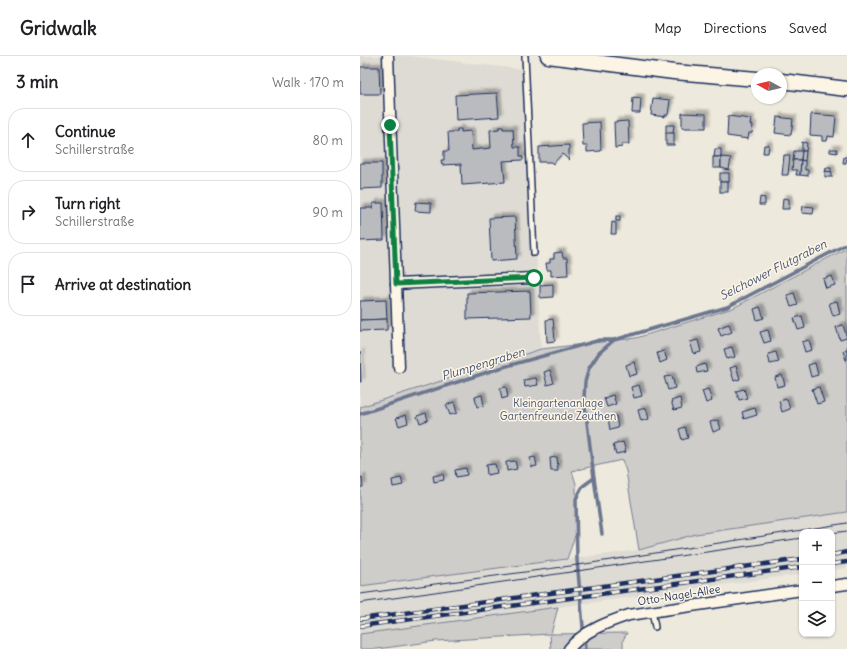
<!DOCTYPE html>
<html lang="en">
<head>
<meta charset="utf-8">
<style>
  :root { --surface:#fff; --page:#f2f2f2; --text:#202124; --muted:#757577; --line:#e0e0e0 }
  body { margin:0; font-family:Delius,sans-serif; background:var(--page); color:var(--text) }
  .controls { position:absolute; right:12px; bottom:12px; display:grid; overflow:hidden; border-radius:8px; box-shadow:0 1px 3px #0004 }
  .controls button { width:36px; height:36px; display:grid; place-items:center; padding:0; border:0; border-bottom:1px solid var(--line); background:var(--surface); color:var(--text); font:20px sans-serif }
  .compass { position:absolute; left:391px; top:12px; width:36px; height:36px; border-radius:50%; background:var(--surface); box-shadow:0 1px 3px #0004; rotate:278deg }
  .stop { position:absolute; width:12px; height:12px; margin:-9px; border:3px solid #0b8043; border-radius:50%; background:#fff }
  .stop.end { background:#0b8043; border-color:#fff; box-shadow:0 1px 4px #0008 }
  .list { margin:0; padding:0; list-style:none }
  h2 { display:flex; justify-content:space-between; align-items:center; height:52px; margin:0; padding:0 16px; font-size:17px }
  h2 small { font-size:13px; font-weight:400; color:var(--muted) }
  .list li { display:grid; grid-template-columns:26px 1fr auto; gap:12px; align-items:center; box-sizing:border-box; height:64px; margin:0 8px 8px; padding:0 8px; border:1px solid var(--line); border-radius:16px }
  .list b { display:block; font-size:15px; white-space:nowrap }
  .list p { margin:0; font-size:13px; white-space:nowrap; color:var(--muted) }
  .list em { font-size:13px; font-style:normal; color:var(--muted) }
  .icon { flex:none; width:22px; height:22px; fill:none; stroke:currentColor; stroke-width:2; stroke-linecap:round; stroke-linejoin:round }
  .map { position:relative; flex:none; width:487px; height:593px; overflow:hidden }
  header { display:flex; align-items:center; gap:24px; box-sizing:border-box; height:56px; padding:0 20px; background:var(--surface); border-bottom:1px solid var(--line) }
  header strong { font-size:19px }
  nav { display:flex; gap:22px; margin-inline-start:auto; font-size:14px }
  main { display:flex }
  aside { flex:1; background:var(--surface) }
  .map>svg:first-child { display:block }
  .built { fill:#dedbd4 }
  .green { fill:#cfcdca; stroke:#757e94 }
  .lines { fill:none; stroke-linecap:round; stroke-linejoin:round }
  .stream { stroke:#6c778f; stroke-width:3.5 }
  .building { fill:#babbbe; stroke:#1b2f5e; filter:url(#shadow) }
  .lane-casing { stroke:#1b2f5e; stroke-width:8 }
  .street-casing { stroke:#1b2f5e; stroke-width:13 }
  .secondary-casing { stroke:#1b2f5e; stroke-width:17 }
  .lane { stroke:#fcf5e5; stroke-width:5 }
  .street { stroke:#fcf5e5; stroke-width:10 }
  .secondary { stroke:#fcf5e5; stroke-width:14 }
  .tram { stroke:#1b2f5e; stroke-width:1 }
  .rail-casing { stroke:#1b2f5e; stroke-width:4.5 }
  .rail { stroke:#fcf5e5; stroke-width:3; stroke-dasharray:9; stroke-linecap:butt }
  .route { stroke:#0b8043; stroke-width:5 }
  .labels { text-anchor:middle; stroke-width:3; stroke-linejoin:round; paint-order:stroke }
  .park-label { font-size:11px; fill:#485679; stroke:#fcf5e5 }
  .street-label { font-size:11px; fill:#1b2f5e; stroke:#fcf5e5 }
  .water-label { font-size:12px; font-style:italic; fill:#445376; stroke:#fcf5e5 }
</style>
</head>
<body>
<header>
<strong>Gridwalk</strong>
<nav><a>Map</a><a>Directions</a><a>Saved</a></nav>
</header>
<main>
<aside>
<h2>3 min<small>Walk · 170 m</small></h2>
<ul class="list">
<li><svg class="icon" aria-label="ahead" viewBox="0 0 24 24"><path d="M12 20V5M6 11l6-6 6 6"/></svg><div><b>Continue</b><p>Schillerstraße</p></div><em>80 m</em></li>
<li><svg class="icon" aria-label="right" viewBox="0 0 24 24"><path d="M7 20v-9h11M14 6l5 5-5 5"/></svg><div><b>Turn right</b><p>Schillerstraße</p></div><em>90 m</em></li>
<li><svg class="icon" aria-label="arrive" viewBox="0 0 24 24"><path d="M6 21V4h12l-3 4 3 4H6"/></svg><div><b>Arrive at destination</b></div></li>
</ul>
</aside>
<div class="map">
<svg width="487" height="593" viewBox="0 0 487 593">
  <defs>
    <filter id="shadow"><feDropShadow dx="3.5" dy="-3.5" stdDeviation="1" flood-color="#0004"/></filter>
  </defs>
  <rect width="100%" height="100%" fill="#eee9dd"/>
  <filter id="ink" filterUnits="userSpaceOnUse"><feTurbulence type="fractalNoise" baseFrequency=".025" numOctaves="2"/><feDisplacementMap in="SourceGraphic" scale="8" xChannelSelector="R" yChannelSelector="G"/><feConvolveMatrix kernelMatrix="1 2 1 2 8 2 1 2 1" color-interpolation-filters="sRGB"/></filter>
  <g filter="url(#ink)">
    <g class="built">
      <path d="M0 0H49L167 14 181 293 0 351Z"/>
      <path d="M487 456V512L472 514V476H442V518L0 578V530L279 494 336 478Z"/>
    </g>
    <g class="green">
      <path d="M487 192V456L336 478 279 494 266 415 262 404 212 415 216 428V477L207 503 0 530V351L181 293 276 282 373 252Z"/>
      <path d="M198 551 191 578 267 577 263 584V593H191L190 578 76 585 17 593H0V578Z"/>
    </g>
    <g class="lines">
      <g class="stream">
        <path d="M0 358 140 312 240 284H253"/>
        <path d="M234 422 242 478"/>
        <path d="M225 593 217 504 216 443 223 430 234 422 224 342 225 326 229 312 239 297 254 284 367 251 487 188"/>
      </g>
    </g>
    <g class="building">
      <path d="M0 11H19L20 38H0Z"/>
      <path d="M137 37 139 61 96 64 95 39Z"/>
      <path d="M273 41 281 42 280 57H272Z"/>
      <path d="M293 42 310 44 308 59H305V61L291 59Z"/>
      <path d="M322 57 346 58V72H322Z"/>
      <path d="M451 58 476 60 474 81 468 80 467 85H462V80L450 79Z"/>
      <path d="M368 60 391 63 390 69H393L392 77H389L388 83 367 80Z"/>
      <path d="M417 61 433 63 431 79 415 77Z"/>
      <path d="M268 65 269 88H262V91L255 92 254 66Z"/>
      <path d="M240 66 241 95 227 96V90H223L222 67Z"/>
      <path d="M306 69H314L313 77 306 78Z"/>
      <path d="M139 71H143V73H153L154 91H160V100H162L163 102V104L143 105 145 126 102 129 101 108 82 109 81 104H84V95H89L88 76H97V73H101V76L111 75 112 94 131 92 130 74 139 73Z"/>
      <rect x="306" y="77" width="8" height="12"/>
      <path d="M442 86 447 87 446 95H442Z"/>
      <path d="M209 89V104L202 98 193 108 191 106H179V91Z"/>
      <path d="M404 89H409L408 97H403Z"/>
      <path d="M355 93H361V101H354Z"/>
      <path d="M470 93H477V97L470 96Z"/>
      <path d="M434 95H442L441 104H433Z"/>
      <path d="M442 95H446L445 105 441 104Z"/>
      <path d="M424 99H430L428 119H422Z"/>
      <rect x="353" y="101" width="8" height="11"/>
      <path d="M361 101 371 102 369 114 361 112Z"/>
      <path d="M484 101H487L486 107H483Z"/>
      <path d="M433 104H441L440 119H436L437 114H432Z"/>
      <path d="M441 104 445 105V114H448V120L440 119Z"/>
      <path d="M0 107H22V132L0 133Z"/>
      <path d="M466 112H471V116L465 115Z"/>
      <path d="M465 115 472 116V121H465Z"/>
      <rect x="360" y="117" width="9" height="9"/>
      <rect x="360" y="126" width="8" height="10"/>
      <path d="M400 141 405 142V149H399Z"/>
      <path d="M423 142 429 143V153H422Z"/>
      <path d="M56 146 71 147V156L55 155Z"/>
      <path d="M13 147H23L24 184 0 185V152H13Z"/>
      <path d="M443 150 454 151 453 158 442 157Z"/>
      <rect x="256" y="160" width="4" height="5"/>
      <path d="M155 161 157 203 131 205 129 162Z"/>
      <path d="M252 166 256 167V178H251Z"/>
      <path d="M202 196 203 202H207L208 219 191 220V214H187L186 207H190V203H194V197Z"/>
      <path d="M472 220 475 229 466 232 463 223Z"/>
      <path d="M193 228V241L180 242V229Z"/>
      <path d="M170 235 171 261 107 263V237Z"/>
      <path d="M434 237 438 249 431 251 427 239Z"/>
      <path d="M26 244 27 263 0 264V245Z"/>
      <path d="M477 245 480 258 473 260 469 247Z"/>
      <path d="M400 251 404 262 397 264 394 253Z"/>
      <path d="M442 260 445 272 438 274 434 262Z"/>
      <path d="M27 263V274L0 275V264Z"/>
      <path d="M193 263 195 285 187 286 186 264Z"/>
      <path d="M369 268 372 276 361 280 358 272Z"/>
      <path d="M483 269 487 282 480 284 476 271Z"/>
      <path d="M408 274 411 285 404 287 400 276Z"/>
      <path d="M338 284 341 296 334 298 330 286Z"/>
      <path d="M449 284 452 294 445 296 442 286Z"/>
      <path d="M372 291 375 301 367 303 364 293Z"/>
      <path d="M487 293V304H486L483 295Z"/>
      <path d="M304 295 307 304 300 307 297 297Z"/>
      <path d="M0 296 1 326H0Z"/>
      <path d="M416 296 419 306 410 308 408 298Z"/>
      <path d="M274 306 277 318 269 320 266 309Z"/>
      <path d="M455 307 458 319 451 321 448 309Z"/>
      <path d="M345 308 347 315 337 317 336 311Z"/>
      <path d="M376 310 380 323 374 325 370 312Z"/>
      <path d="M190 314 194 327 187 329 184 316Z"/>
      <path d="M422 319 425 329 417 331 415 321Z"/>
      <path d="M312 320 315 332 308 334 304 321Z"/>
      <path d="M176 322 178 329 165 331 164 324Z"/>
      <path d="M279 329 282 340 274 342 271 331Z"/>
      <path d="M146 331 148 341 142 343 140 332Z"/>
      <path d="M459 331 464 346 457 348 452 333Z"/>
      <path d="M348 333 352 345 346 347 342 335Z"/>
      <path d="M384 333 387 342 379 344 376 335Z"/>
      <path d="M122 339 124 350 117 351 115 341Z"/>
      <path d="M253 339 256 348 247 351 244 342Z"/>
      <path d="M320 342 322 352 314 354 311 345Z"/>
      <path d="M427 343 430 353 422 356 419 345Z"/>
      <path d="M94 346 97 357 90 359 86 349Z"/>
      <path d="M286 352 289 363 281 365 278 354Z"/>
      <path d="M395 352 397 359 384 363 382 356Z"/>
      <path d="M66 357 68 364 60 367 57 360Z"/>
      <path d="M46 359 48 367 39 370 36 362Z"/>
      <path d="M256 360 258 372 250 374 248 362Z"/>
      <path d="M358 364 361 373 353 376 350 366Z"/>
      <path d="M325 371 328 382 322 384 319 373Z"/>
      <path d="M263 386 266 396 256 398 253 389Z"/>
      <path d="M175 401 177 410 171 411 170 402Z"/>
      <path d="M197 401 198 415H191L190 402Z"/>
      <path d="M155 405 157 413 147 415 146 406Z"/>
      <path d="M135 408 137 417 127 419 126 409Z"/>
      <path d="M106 412 107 419 96 421 95 414Z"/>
      <path d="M83 418 84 424 74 426 73 420Z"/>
      <path d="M2 421 3 431H0V422Z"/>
      <path d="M41 422 43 429 33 431 32 424Z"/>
    </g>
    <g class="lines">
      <g class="lane-casing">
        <g id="lane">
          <path d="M165 0 174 197"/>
          <path d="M292 555 295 571"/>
        </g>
      </g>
      <g class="street-casing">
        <g id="street">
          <path d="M28 0 39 311"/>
          <path d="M36 228 174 222"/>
          <path d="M472 530 487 528"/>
          <path d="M209 593C223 575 248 566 269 559L442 534"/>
        </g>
      </g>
      <g class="secondary-casing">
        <g id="secondary">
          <path d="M188 0 314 16 397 23"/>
          <path d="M421 25 487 33"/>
        </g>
      </g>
      <use href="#lane" class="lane"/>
      <use href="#street" class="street"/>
      <use href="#secondary" class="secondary"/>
      <g class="tram">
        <path d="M472 477 487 475"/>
        <path d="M0 538 225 508 487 467"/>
        <path d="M0 547 442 482"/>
      </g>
      <g class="rail-casing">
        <g id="rail">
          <path d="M472 499 487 496"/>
          <path d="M472 508 487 506"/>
          <path d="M0 563 442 503"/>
          <path d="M0 570 442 511"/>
        </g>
      </g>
      <use href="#rail" class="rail"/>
    </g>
  </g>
  <g class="lines" filter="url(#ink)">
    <path class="route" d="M30 69 36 228 174 222"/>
  </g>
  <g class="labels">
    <g class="park-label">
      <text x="198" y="351">Kleingartenanlage<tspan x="198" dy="13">Gartenfreunde Zeuthen</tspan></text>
    </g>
    <g class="street-label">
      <text transform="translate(319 539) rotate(-9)" y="4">Otto-Nagel-Allee</text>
    </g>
    <g class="water-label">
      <text transform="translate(413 214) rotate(-27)" y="4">Selchower Flutgraben</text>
      <text transform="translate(123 308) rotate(-17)" y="4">Plumpengraben</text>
    </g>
  </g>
</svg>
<div class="controls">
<button>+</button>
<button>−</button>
<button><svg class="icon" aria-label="layers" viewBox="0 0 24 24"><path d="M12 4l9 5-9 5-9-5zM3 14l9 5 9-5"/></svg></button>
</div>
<svg class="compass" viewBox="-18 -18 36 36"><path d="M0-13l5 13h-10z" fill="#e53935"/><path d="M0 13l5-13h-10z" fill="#757577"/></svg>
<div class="stop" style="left:174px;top:222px"></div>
<div class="stop end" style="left:30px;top:69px"></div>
</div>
</main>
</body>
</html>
